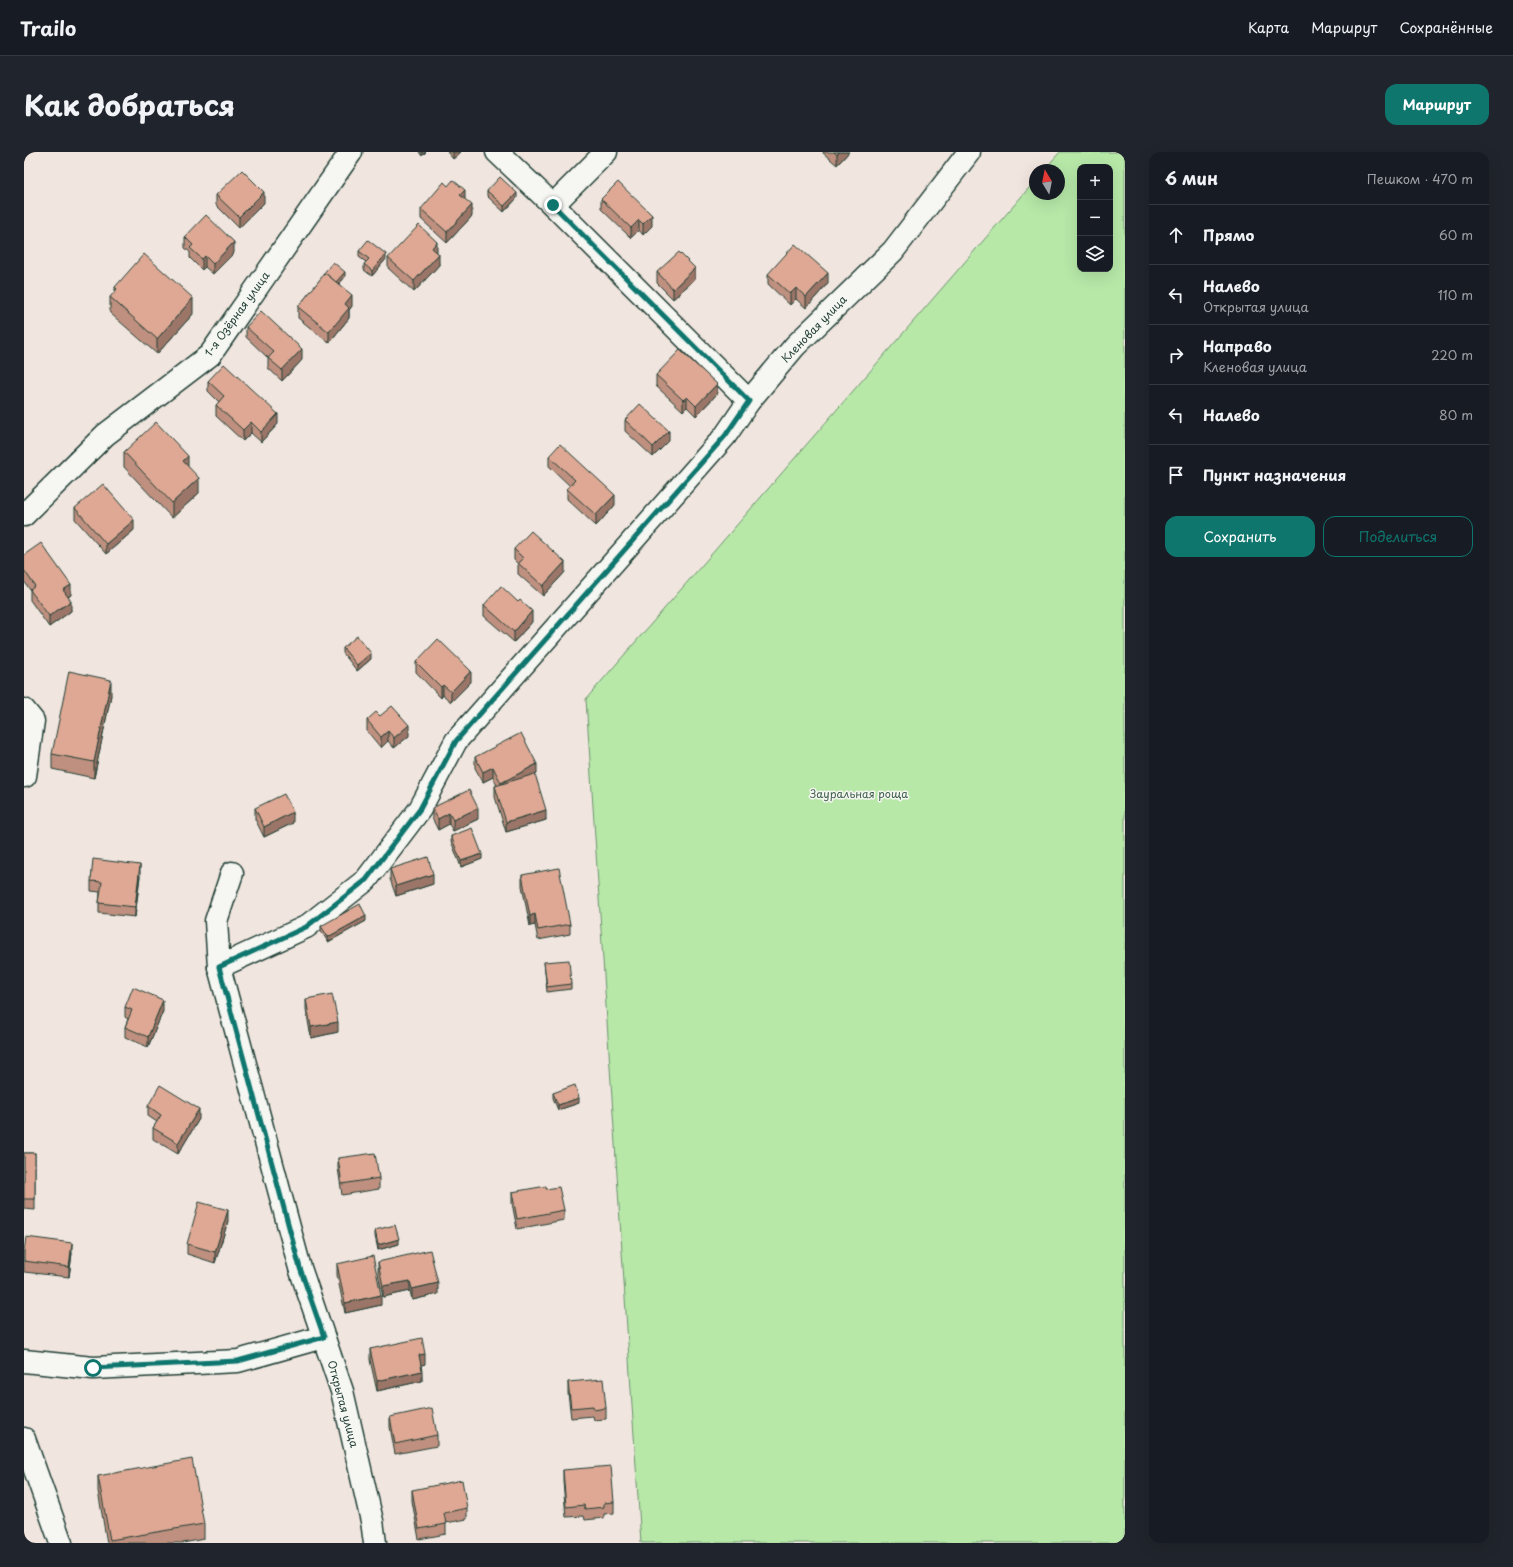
<!DOCTYPE html>
<html lang="ru">
<head>
<meta charset="utf-8">
<style>
  :root { --surface:#171b24; --page:#20242c; --text:#f1f3f6; --muted:#9ea1a6; --line:#363941; --accent:#0f766e }
  body { margin:0; font-family:"Playpen Sans",sans-serif; background:var(--page); color:var(--text) }
  .controls { position:absolute; right:12px; top:12px; display:grid; overflow:hidden; border-radius:8px; box-shadow:0 4px 16px #0002 }
  .controls button { width:36px; height:36px; display:grid; place-items:center; padding:0; border:0; border-bottom:1px solid var(--line); background:var(--surface); color:var(--text); font:20px sans-serif }
  .compass { position:absolute; left:1005px; top:12px; width:36px; height:36px; border-radius:50%; background:var(--surface); box-shadow:0 4px 16px #0002; rotate:350deg }
  .stop { position:absolute; width:12px; height:12px; margin:-9px; border:3px solid #0f766e; border-radius:50%; background:#fff }
  .stop.end { background:#0f766e; border-color:#fff; box-shadow:0 1px 4px #0008 }
  .list { margin:0; padding:0; list-style:none }
  h2 { display:flex; justify-content:space-between; align-items:center; height:52px; margin:0; padding:0 16px; font-size:17px }
  h2 small { font-size:13px; font-weight:400; color:var(--muted) }
  .list li { display:grid; grid-template-columns:26px 1fr auto; gap:12px; align-items:center; box-sizing:border-box; height:60px; padding:0 16px; border-top:1px solid var(--line) }
  .list b { display:block; font-size:15px; white-space:nowrap }
  .list p { margin:0; font-size:13px; white-space:nowrap; color:var(--muted) }
  .list em { font-size:13px; font-style:normal; color:var(--muted) }
  .actions { display:flex; gap:8px; padding:12px 16px }
  .actions a { flex:1; padding:9px 0; border:1px solid var(--accent); border-radius:12px; text-align:center; font-size:14px; color:var(--accent) }
  .actions .main { background:var(--accent); color:#fff }
  .icon { flex:none; width:22px; height:22px; fill:none; stroke:currentColor; stroke-width:2; stroke-linecap:round; stroke-linejoin:round }
  .map { position:relative; flex:none; width:1101px; height:1391px; overflow:hidden; border-radius:12px }
  header { display:flex; align-items:center; gap:24px; box-sizing:border-box; height:56px; padding:0 20px; background:var(--surface); border-bottom:1px solid var(--line) }
  header strong { font-size:19px }
  nav { display:flex; gap:22px; margin-inline-start:auto; font-size:14px }
  .intro { display:flex; align-items:center; justify-content:space-between; box-sizing:border-box; height:96px; padding:0 24px }
  h1 { margin:0; font-size:28px }
  .button { padding:10px 18px; border-radius:12px; background:var(--accent); color:#fff; font-size:14px; font-weight:700 }
  main { display:flex; gap:24px; padding:0 24px }
  aside { flex:1; background:var(--surface); border-radius:12px; box-shadow:0 4px 16px #0002 }
  .map>svg:first-child { display:block }
  .green { fill:#b7e8a8; stroke:#6b926e; fill-rule:evenodd }
  .lines { fill:none; stroke-linecap:round; stroke-linejoin:round }
  .minor-casing { stroke:#1f3d34; stroke-width:25 }
  .minor { stroke:#f6f6f2; stroke-width:22 }
  .wall { fill:#bf907f; stroke:#1f3d34 }
  .shaded-wall { fill:#9b7668; stroke:#1f3d34 }
  .building { fill:#dea894; stroke:#1f3d34 }
  .route { stroke:#0f766e; stroke-width:5 }
  .labels { text-anchor:middle; stroke-width:3; stroke-linejoin:round; paint-order:stroke }
  .street-label { font-size:11px; fill:#1f3d34; stroke:#f6f6f2 }
  .park-label { font-size:11px; fill:#3d5f4b; stroke:#f6f6f2 }
</style>
</head>
<body>
<header>
<strong>Trailo</strong>
<nav><a>Карта</a><a>Маршрут</a><a>Сохранённые</a></nav>
</header>
<div class="intro"><h1>Как добраться</h1><a class="button">Маршрут</a></div>
<main>
<div class="map">
<svg width="1101" height="1391" viewBox="0 0 1101 1391">
  <rect width="100%" height="100%" fill="#f1e6df"/>
  <filter id="ink" filterUnits="userSpaceOnUse"><feTurbulence type="fractalNoise" baseFrequency=".025" numOctaves="2"/><feDisplacementMap in="SourceGraphic" scale="8" xChannelSelector="R" yChannelSelector="G"/><feConvolveMatrix kernelMatrix="1 2 1 2 8 2 1 2 1" color-interpolation-filters="sRGB"/></filter>
  <g filter="url(#ink)">
    <path class="green" d="M1036 0H1101V1391H617L562 547 1011 29V42H1035V18H1020ZM1056 15H1086V117H1056Z"/>
    <g class="lines">
      <g class="minor-casing">
        <g id="minor">
          <path d="M473 0 529 53 725 249"/>
          <path d="M529 53 582 0"/>
          <path d="M0 363 81 283 186 203 327 0"/>
          <path d="M0 558 9 569 1 624"/>
          <path d="M208 721 192 769 195 815 276 1116 318 1239 348 1369 351 1391"/>
          <path d="M195 815 282 775 342 728 396 657 432 589 701 284 725 249 771 194 869 99 945 0"/>
          <path d="M0 1209 69 1216 214 1209 299 1185"/>
          <path d="M0 1287 37 1391"/>
        </g>
      </g>
      <use href="#minor" class="minor"/>
    </g>
    <g class="wall">
      <path d="M395 0H402L398 4Z"/>
      <path d="M423 0H437L429 7Z"/>
      <path d="M799 0H825L813 13 799 1Z"/>
      <path d="M463 39 493 46 480 60 463 44Z"/>
      <path d="M192 43 240 51 215 76 192 53Z"/>
      <path d="M441 47 448 64 423 91 397 67V57Z"/>
      <path d="M577 47 628 74 619 83 615 78 607 86 577 57Z"/>
      <path d="M161 85 210 101 189 122 181 115 178 118 166 106V100L161 96Z"/>
      <path d="M335 99 362 107 348 124 340 118V112L342 110 335 105Z"/>
      <path d="M413 100 415 113 390 140 364 116V106Z"/>
      <path d="M633 120 671 127 649 147 633 131Z"/>
      <path d="M299 122 321 125 315 132 328 154 325 158V166L305 191 274 166V155L299 124Z"/>
      <path d="M744 122 804 131 782 156 772 147 766 153 744 132Z"/>
      <path d="M91 135 169 162 133 202 86 161V145L91 140Z"/>
      <path d="M222 175 278 208 258 229 244 216V206L222 185Z"/>
      <path d="M632 223 693 242 672 264 663 255 659 259 632 234Z"/>
      <path d="M184 229 254 272 237 290 227 281 219 289 192 264V253L195 250 184 239Z"/>
      <path d="M601 268 645 289 629 305 601 279Z"/>
      <path d="M100 300 164 315 175 341 148 366 100 315Z"/>
      <path d="M525 304 591 353 572 374 543 347V337L546 334 525 314Z"/>
      <path d="M51 356 110 378 82 402 51 367Z"/>
      <path d="M490 397 541 420 519 444 494 422V412L490 408Z"/>
      <path d="M0 403 47 443 44 445 47 459 25 475 6 448V438L0 429Z"/>
      <path d="M494 450 508 470 490 490 460 464V453Z"/>
      <path d="M319 496 347 507 333 519 319 501Z"/>
      <path d="M392 510 447 530 427 550 419 543 417 546 392 520Z"/>
      <path d="M87 543 70 626 28 617V602Z"/>
      <path d="M356 564 385 584 370 596 364 589 357 596 343 579V568Z"/>
      <path d="M451 605 513 622 511 623 522 668 482 680 471 645V634H473L469 625 459 630 451 616Z"/>
      <path d="M231 656 269 671 240 685 231 667Z"/>
      <path d="M408 656 454 667 429 679 425 672 414 678 408 666Z"/>
      <path d="M427 684 458 707 437 715 427 689Z"/>
      <path d="M366 717 409 732 372 744 366 727Z"/>
      <path d="M498 723 546 772V782L514 788 511 773 506 774 498 734Z"/>
      <path d="M116 724 111 765 75 761V751L76 740 67 739V729Z"/>
      <path d="M342 769 304 790 297 779V774Z"/>
      <path d="M520 810 547 832V837L523 840Z"/>
      <path d="M282 847 314 880 287 886 282 857Z"/>
      <path d="M101 855 139 859 124 895 101 885V875L104 867 101 865Z"/>
      <path d="M529 941 555 951 534 958 529 946Z"/>
      <path d="M124 954 175 967 154 1002 129 987V976L133 970 124 964Z"/>
      <path d="M0 1001H11V1058L0 1057Z"/>
      <path d="M314 1006 355 1026V1037L318 1043 314 1016Z"/>
      <path d="M522 1037 540 1058V1068L493 1077 488 1051V1040Z"/>
      <path d="M204 1069 191 1111 163 1102V1092Z"/>
      <path d="M351 1078 375 1092 354 1098 351 1084Z"/>
      <path d="M0 1099 48 1101 45 1125 0 1120Z"/>
      <path d="M354 1110 414 1142 388 1148 386 1139 359 1145 354 1121Z"/>
      <path d="M313 1112 357 1153 321 1161 313 1123Z"/>
      <path d="M346 1197 401 1212 397 1213 398 1229 353 1239 346 1208Z"/>
      <path d="M544 1230 582 1256V1267L570 1268 569 1264 547 1266 544 1241Z"/>
      <path d="M366 1265 413 1283V1294L371 1302 366 1275Z"/>
      <path d="M539 1318 590 1350V1361L580 1362V1366L561 1368 560 1364 542 1365 539 1329Z"/>
      <path d="M74 1324 180 1372V1387L159 1391H83L74 1339Z"/>
      <path d="M388 1338 443 1356V1367L422 1371V1382L395 1387 388 1349Z"/>
    </g>
    <g class="shaded-wall">
      <path d="M398 0H402L398 4Z"/>
      <path d="M429 0H437L429 7Z"/>
      <path d="M815 0H825L813 13V3Z"/>
      <path d="M441 38V49L436 43Z"/>
      <path d="M240 40V51L215 76V65Z"/>
      <path d="M493 41V46L480 60V54Z"/>
      <path d="M448 53V64L423 91V80Z"/>
      <path d="M628 63V74L619 83V72Z"/>
      <path d="M615 68V78L607 86V76Z"/>
      <path d="M210 90V101L189 122V112Z"/>
      <path d="M413 90V100L408 106V96Z"/>
      <path d="M362 102V107L348 124V119Z"/>
      <path d="M415 102V113L390 140V129Z"/>
      <path d="M181 104V115L178 118V107Z"/>
      <path d="M671 116V127L649 147V137Z"/>
      <path d="M321 120V125L310 137V131Z"/>
      <path d="M804 121V131L782 156V145Z"/>
      <path d="M772 136V147L766 153V142Z"/>
      <path d="M328 143V154L325 158V166L305 191V180L321 152Z"/>
      <path d="M169 146V162L133 202V187Z"/>
      <path d="M278 197V208L258 229V218Z"/>
      <path d="M693 232V242L672 264V254Z"/>
      <path d="M663 245V255L659 259V248Z"/>
      <path d="M254 262V272L237 290V280Z"/>
      <path d="M227 270V281L219 289V278Z"/>
      <path d="M645 279V289L629 305V295Z"/>
      <path d="M164 304V320L159 309Z"/>
      <path d="M175 326V341L148 366V351Z"/>
      <path d="M591 343V353L572 374V363Z"/>
      <path d="M110 368V378L82 402V392Z"/>
      <path d="M541 410V420L519 444V434Z"/>
      <path d="M47 433V443L39 448V438Z"/>
      <path d="M47 449V459L25 475V464Z"/>
      <path d="M508 459V470L490 490V480Z"/>
      <path d="M347 501V507L333 519V513Z"/>
      <path d="M447 519V530L427 550V540Z"/>
      <path d="M87 528V543L70 626V610Z"/>
      <path d="M419 533V543L417 546V535Z"/>
      <path d="M385 573V584L370 596V586Z"/>
      <path d="M364 579V589L357 596V585Z"/>
      <path d="M513 612V622L477 641V631Z"/>
      <path d="M469 615V625L459 630V620Z"/>
      <path d="M454 656V667L429 679V668Z"/>
      <path d="M522 658V668L482 680V670Z"/>
      <path d="M269 660V671L240 685V675Z"/>
      <path d="M425 661V672L414 678V667Z"/>
      <path d="M458 702V707L437 715V709Z"/>
      <path d="M116 713V724L111 765V755Z"/>
      <path d="M409 722V732L372 744V734Z"/>
      <path d="M511 762V773L506 774V764Z"/>
      <path d="M342 764V769L304 790V785Z"/>
      <path d="M139 848V859L124 895V885Z"/>
      <path d="M314 870V880L287 886V875Z"/>
      <path d="M555 946V951L534 958V953Z"/>
      <path d="M175 957V967L154 1002V991Z"/>
      <path d="M204 1058V1069L191 1111V1100Z"/>
      <path d="M375 1087V1092L354 1098V1093Z"/>
      <path d="M48 1091V1101L45 1125V1115Z"/>
      <path d="M386 1129V1139L359 1145V1134Z"/>
      <path d="M414 1131V1142L388 1148V1137Z"/>
      <path d="M357 1143V1153L321 1161V1151Z"/>
      <path d="M401 1202V1212L395 1214V1203Z"/>
      <path d="M398 1219V1229L353 1239V1229Z"/>
    </g>
    <g class="building">
      <path d="M810 0H815L813 3Z"/>
      <path d="M218 18 240 40 215 65 192 43Z"/>
      <path d="M476 25 493 41 480 54 463 39Z"/>
      <path d="M429 28 441 38 436 43 448 53 423 80 397 57 420 30 424 34Z"/>
      <path d="M594 30 628 63 619 72 615 68 607 76 577 47Z"/>
      <path d="M182 63 210 90 189 112 181 104 178 107 166 96 169 93 161 85Z"/>
      <path d="M395 73 413 90 408 96 415 102 390 129 364 106Z"/>
      <path d="M344 88 362 102 348 119 340 112 345 107 335 99Z"/>
      <path d="M771 92 804 121 782 145 772 136 766 142 744 122Z"/>
      <path d="M655 100 671 116 649 137 633 120Z"/>
      <path d="M120 102 169 146 133 187 86 145 93 137 91 135Z"/>
      <path d="M309 110 321 120 312 130 301 121 300 123 299 122Z"/>
      <path d="M301 121 328 143 321 152 325 156 305 180 274 155Z"/>
      <path d="M237 159 278 197 258 218 244 206 250 200 222 175Z"/>
      <path d="M656 198 693 232 672 254 663 245 659 248 632 223Z"/>
      <path d="M200 212 254 262 237 280 227 270 219 278 192 253 200 244 184 229Z"/>
      <path d="M616 252 645 279 629 295 601 268Z"/>
      <path d="M132 270 164 304 159 309 175 326 148 351 100 300Z"/>
      <path d="M536 292 591 343 572 363 543 337 551 328 525 304Z"/>
      <path d="M79 332 110 368 82 392 51 356Z"/>
      <path d="M507 379 541 410 519 434 494 411 499 406 490 397Z"/>
      <path d="M17 391 47 433 39 438 47 449 25 464 6 438 11 434 0 418V403Z"/>
      <path d="M477 434 494 450 496 448 508 459 490 480 460 453Z"/>
      <path d="M333 484 347 501 333 513 319 496Z"/>
      <path d="M414 487 447 519 427 540 419 533 417 535 392 510Z"/>
      <path d="M45 519 87 528 70 610 28 602Z"/>
      <path d="M368 554 385 573 370 586 364 579 357 585 343 568 352 560 356 564Z"/>
      <path d="M497 581 513 612 477 631 469 615 459 620 451 605Z"/>
      <path d="M511 622 522 658 482 670 471 634Z"/>
      <path d="M445 638 454 656 429 668 425 661 414 667 408 656Z"/>
      <path d="M260 642 269 660 240 675 231 656Z"/>
      <path d="M448 676 458 702 437 709 427 684Z"/>
      <path d="M404 705 409 722 372 734 366 717Z"/>
      <path d="M69 707 116 713 111 755 75 751 78 730 67 729Z"/>
      <path d="M535 716 546 772 514 778 511 762 506 764 498 723Z"/>
      <path d="M336 752 342 764 304 785 297 774Z"/>
      <path d="M545 808 547 832 523 835 520 810Z"/>
      <path d="M109 835 139 848 124 885 101 875 108 858 101 855Z"/>
      <path d="M308 842 314 870 287 875 282 847Z"/>
      <path d="M136 933 175 957 154 991 129 976 137 963 124 954Z"/>
      <path d="M551 933 555 946 534 953 529 941Z"/>
      <rect x="0" y="1001" width="11" height="46"/>
      <path d="M351 1001 355 1026 318 1032 314 1006Z"/>
      <path d="M522 1034V1037L535 1035 540 1058 493 1067 488 1040Z"/>
      <path d="M175 1050 204 1058 191 1100 163 1092Z"/>
      <path d="M371 1073 375 1087 354 1093 351 1078Z"/>
      <path d="M2 1085 48 1091 45 1115 0 1109V1099Z"/>
      <path d="M406 1098 414 1131 388 1137 386 1129 359 1134 354 1110Z"/>
      <path d="M349 1104 357 1143 321 1151 313 1112Z"/>
      <path d="M398 1186 401 1202 395 1203 398 1219 353 1229 346 1197Z"/>
      <path d="M579 1227 582 1256 570 1258 569 1254 547 1256 544 1230Z"/>
      <path d="M408 1256 413 1283 371 1292 366 1265Z"/>
      <path d="M168 1307 180 1372 86 1388 74 1324Z"/>
      <path d="M587 1314 590 1350 580 1351V1355L561 1357 560 1353 542 1355 539 1318Z"/>
      <path d="M438 1328 443 1356 420 1361 422 1372 395 1377 388 1338Z"/>
    </g>
  </g>
  <g class="lines" filter="url(#ink)">
    <path class="route" d="M69 1216 214 1209 300 1185 276 1116 195 815 282 775 342 728 396 657 432 589 701 284 725 249 529 53"/>
  </g>
  <g class="labels">
    <g class="street-label">
      <text transform="translate(213 162) rotate(-54)" y="4">1-я Озёрная улица</text>
      <text transform="translate(790 177) rotate(-46)" y="4">Кленовая улица</text>
      <text transform="translate(319 1252) rotate(75)" y="4">Открытая улица</text>
    </g>
    <g class="park-label">
      <text x="835" y="646">Зауральная роща</text>
    </g>
  </g>
</svg>
<div class="controls">
<button>+</button>
<button>−</button>
<button><svg class="icon" aria-label="layers" viewBox="0 0 24 24"><path d="M12 4l9 5-9 5-9-5zM3 14l9 5 9-5"/></svg></button>
</div>
<svg class="compass" viewBox="-18 -18 36 36"><path d="M0-13l5 13h-10z" fill="#e53935"/><path d="M0 13l5-13h-10z" fill="#9ea1a6"/></svg>
<div class="stop" style="left:69px;top:1216px"></div>
<div class="stop end" style="left:529px;top:53px"></div>
</div>
<aside>
<h2>6 мин<small>Пешком · 470 m</small></h2>
<ul class="list">
<li><svg class="icon" aria-label="ahead" viewBox="0 0 24 24"><path d="M12 20V5M6 11l6-6 6 6"/></svg><div><b>Прямо</b></div><em>60 m</em></li>
<li><svg class="icon" aria-label="left" viewBox="0 0 24 24"><path d="M17 20v-9H6M10 6l-5 5 5 5"/></svg><div><b>Налево</b><p>Открытая улица</p></div><em>110 m</em></li>
<li><svg class="icon" aria-label="right" viewBox="0 0 24 24"><path d="M7 20v-9h11M14 6l5 5-5 5"/></svg><div><b>Направо</b><p>Кленовая улица</p></div><em>220 m</em></li>
<li><svg class="icon" aria-label="left" viewBox="0 0 24 24"><path d="M17 20v-9H6M10 6l-5 5 5 5"/></svg><div><b>Налево</b></div><em>80 m</em></li>
<li><svg class="icon" aria-label="arrive" viewBox="0 0 24 24"><path d="M6 21V4h12l-3 4 3 4H6"/></svg><div><b>Пункт назначения</b></div></li>
</ul>
<div class="actions"><a class="main">Сохранить</a><a>Поделиться</a></div>
</aside>
</main>
</body>
</html>
